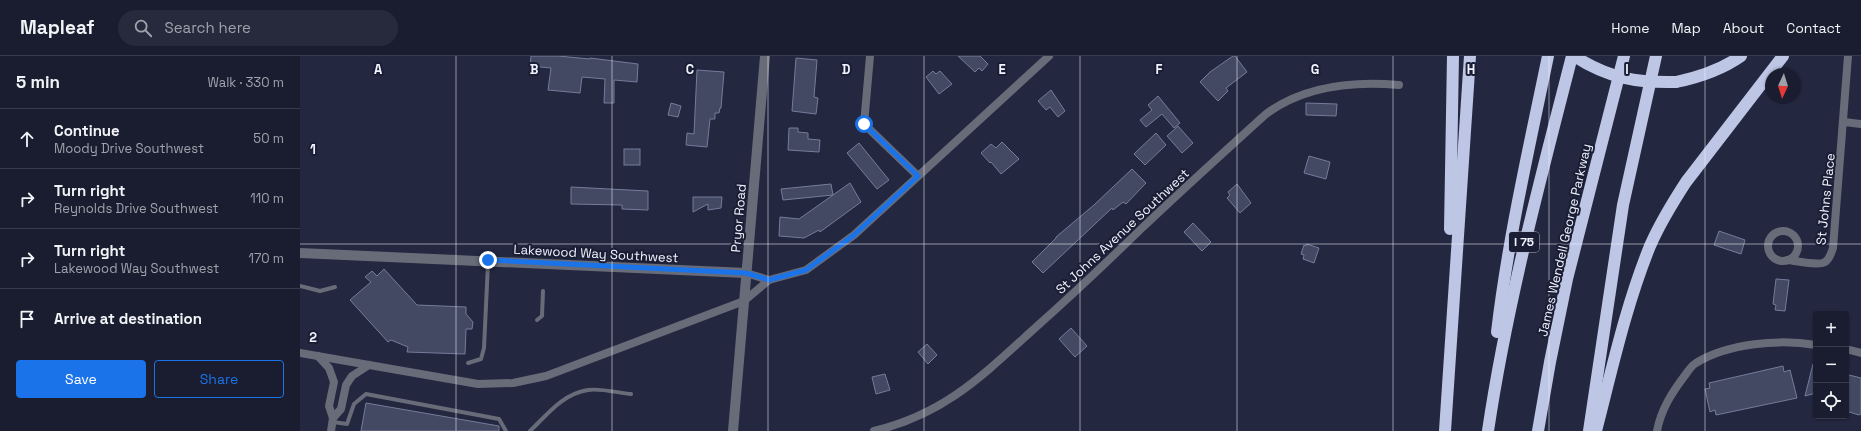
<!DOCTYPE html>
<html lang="en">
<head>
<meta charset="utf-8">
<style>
  :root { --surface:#1a1d30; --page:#272a3c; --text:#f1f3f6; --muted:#9fa2ab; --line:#383b4c; --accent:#1a73e8 }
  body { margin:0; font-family:"Space Grotesk",sans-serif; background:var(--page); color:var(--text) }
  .controls { position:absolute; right:12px; bottom:12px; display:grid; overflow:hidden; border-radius:4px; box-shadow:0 1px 3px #0004 }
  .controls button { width:36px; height:36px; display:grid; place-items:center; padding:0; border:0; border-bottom:1px solid var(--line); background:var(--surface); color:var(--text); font:20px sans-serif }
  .compass { position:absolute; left:1465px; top:12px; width:36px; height:36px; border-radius:50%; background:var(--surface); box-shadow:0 1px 3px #0004; rotate:184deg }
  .stop { position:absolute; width:12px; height:12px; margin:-9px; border:3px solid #1a73e8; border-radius:50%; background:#fff }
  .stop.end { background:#1a73e8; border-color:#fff; box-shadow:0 1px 4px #0008 }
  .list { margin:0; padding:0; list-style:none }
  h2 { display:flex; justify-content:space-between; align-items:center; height:52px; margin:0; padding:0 16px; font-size:17px }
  h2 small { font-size:13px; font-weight:400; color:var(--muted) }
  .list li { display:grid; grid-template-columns:26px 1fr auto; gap:12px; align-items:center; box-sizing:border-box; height:60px; padding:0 16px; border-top:1px solid var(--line) }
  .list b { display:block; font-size:15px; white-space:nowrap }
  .list p { margin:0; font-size:13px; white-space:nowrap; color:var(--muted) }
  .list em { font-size:13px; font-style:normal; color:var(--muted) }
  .actions { display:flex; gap:8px; padding:12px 16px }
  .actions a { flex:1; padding:9px 0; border:1px solid var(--accent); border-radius:4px; text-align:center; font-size:14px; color:var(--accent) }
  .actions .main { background:var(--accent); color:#fff }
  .icon { flex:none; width:22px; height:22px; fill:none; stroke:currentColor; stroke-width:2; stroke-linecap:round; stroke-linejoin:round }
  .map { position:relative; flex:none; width:1561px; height:375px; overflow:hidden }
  header { display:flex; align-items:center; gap:24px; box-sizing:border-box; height:56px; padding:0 20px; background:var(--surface); border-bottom:1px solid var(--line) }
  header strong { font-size:19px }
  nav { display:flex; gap:22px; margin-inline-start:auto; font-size:14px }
  .search { width:280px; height:36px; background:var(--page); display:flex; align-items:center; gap:10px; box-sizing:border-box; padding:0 14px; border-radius:22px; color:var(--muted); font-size:15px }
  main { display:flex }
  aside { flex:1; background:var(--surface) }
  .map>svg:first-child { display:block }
  .building { fill:#434963; stroke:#757c9a }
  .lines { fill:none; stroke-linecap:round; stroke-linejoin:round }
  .service { stroke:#686b78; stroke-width:4 }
  .minor { stroke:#686b78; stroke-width:8 }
  .tertiary { stroke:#686b78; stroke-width:10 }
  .motorway { stroke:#bec6e6; stroke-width:12 }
  .motorway-bridge { stroke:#bec6e6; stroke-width:12 }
  .route { stroke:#1a73e8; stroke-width:5 }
  .grid { fill:none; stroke:#f1f3fe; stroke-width:1; stroke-opacity:0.55 }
  .labels { text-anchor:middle; stroke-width:4; stroke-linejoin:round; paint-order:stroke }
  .shield { fill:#191e35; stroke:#b0b3c2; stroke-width:1 }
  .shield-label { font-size:12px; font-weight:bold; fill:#f1f3fe }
  .street-label { font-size:13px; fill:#f1f3fe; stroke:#191e35 }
  .grid-label { font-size:13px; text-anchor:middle; font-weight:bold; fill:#f1f3fe; stroke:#191e35; stroke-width:4; stroke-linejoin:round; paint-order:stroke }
</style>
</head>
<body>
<header>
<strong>Mapleaf</strong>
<div class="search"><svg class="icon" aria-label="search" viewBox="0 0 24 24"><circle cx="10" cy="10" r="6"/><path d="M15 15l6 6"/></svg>Search here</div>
<nav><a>Home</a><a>Map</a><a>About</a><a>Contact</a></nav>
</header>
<main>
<aside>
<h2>5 min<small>Walk · 330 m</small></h2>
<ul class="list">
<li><svg class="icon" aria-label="ahead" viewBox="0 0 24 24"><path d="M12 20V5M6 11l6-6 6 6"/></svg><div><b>Continue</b><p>Moody Drive Southwest</p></div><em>50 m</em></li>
<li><svg class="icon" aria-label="right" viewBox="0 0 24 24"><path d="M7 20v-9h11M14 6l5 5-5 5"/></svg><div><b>Turn right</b><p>Reynolds Drive Southwest</p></div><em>110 m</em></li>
<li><svg class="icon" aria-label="right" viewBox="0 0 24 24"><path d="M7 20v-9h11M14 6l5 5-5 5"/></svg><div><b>Turn right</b><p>Lakewood Way Southwest</p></div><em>170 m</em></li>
<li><svg class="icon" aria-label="arrive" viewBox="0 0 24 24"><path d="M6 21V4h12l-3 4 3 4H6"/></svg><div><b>Arrive at destination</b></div></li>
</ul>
<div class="actions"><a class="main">Save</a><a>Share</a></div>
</aside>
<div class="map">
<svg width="1561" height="375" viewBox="0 0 1561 375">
  <rect width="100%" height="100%" fill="#232740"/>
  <g class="building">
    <path d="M231 0H258L290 3V2L338 8 337 26 314 24V47H304L305 23 282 21 280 37 248 34 251 12 230 10Z"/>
    <path d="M658 0H680L688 8 682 15 679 12 675 16Z"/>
    <path d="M933 0H935L947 16 926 32 928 35 918 45 900 26 910 16Z"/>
    <path d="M496 2 517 4 514 41 518 42 516 58 492 55Z"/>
    <path d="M397 14 424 16 421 52H420L419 57H415V63H410L407 91 386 89 387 77 394 78Z"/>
    <path d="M633 15 636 18 640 15 652 28 639 38 626 21Z"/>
    <path d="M751 34 765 55 758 61 750 51 746 54 738 45Z"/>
    <path d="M858 40 880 67 874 72 862 58 846 71 840 64 852 54 848 49Z"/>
    <path d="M371 47 381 50 378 61 368 59Z"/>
    <path d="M1006 47 1037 48 1036 60 1006 59Z"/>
    <path d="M878 70 893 87 882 97 867 80Z"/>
    <path d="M489 72H498V76L508 77V83L520 84 519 96 488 94Z"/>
    <path d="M856 77 866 89 845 109 834 98Z"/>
    <path d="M702 86 719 103 701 118 691 106 690 107 681 97 691 88 696 92Z"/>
    <path d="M559 87 589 124 577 133 547 97Z"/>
    <rect x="324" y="93" width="16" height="16"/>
    <path d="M1009 100 1030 106 1026 123 1004 117Z"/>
    <path d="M832 113 846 127 826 148 823 146 813 154 812 152 743 217 732 206 756 182V181L794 149Z"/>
    <path d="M550 127 561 146 520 176 519 174 504 182 479 180 480 161 499 163Z"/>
    <path d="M531 128 533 139 483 144 481 133Z"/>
    <path d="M937 128 951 147 940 157 927 142 930 139 928 136Z"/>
    <path d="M271 131 348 135V154L322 153V149L271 148Z"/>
    <path d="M393 141H422L421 152 408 154V148L393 156Z"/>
    <path d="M893 167 911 186 902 195 884 176Z"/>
    <path d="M1419 175 1445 184 1441 198 1414 189Z"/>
    <path d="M1007 188 1019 192 1014 207 1003 203 1004 199 1001 198 1004 189 1006 190Z"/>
    <path d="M84 213 117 249 166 251V258L173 266 172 273H166L165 298 107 296 108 291 91 284 88 286 50 244 71 226 65 221 72 215 77 220Z"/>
    <path d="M1476 223 1489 224 1485 255 1475 254 1476 249 1473 248Z"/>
    <path d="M771 272 787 290 775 301 759 283Z"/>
    <path d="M627 288 637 299 628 308 618 296Z"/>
    <path d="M1513 308H1516V337L1505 340Z"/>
    <path d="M1483 310 1484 316 1490 314 1497 342 1416 359 1415 354 1410 356 1405 333 1410 332 1409 327Z"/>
    <path d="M585 318 590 334 576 338 572 321Z"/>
    <path d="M1549 319 1561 322V358L1559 359 1546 355V320H1548Z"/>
    <path d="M66 347 199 370V375H61Z"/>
  </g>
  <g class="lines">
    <g class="service">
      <path d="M0 230 20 235 35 231"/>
      <path d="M237 264 242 260 243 235"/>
      <path d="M168 307 181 303 184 292 188 207"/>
      <path d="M33 366 47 368 54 348 66 338 199 363 206 375"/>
      <path d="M230 375C247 359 262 338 288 334 300 332 319 337 331 338"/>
    </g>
    <g class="minor">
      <path d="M570 0 564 68 618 120"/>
      <path d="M1544 66 1561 68"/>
      <circle cx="1483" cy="190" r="15"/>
      <path d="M1488 204C1496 205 1519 210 1525 206 1530 203 1531 197 1533 192L1548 0"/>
      <path d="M446 217 469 224"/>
      <path d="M1546 293 1561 297"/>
      <path d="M0 297 178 328 213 327 246 320 444 245 469 224 506 214 554 179 749 0"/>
      <path d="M18 300 29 312 34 326 29 350 33 362 31 375"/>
      <path d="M33 362 41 353 46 329 52 320 69 309"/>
      <path d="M574 375C645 358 683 319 735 272 771 240 806 207 841 173 882 134 924 96 966 58 1004 30 1053 25 1099 29"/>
      <path d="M1357 375C1361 353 1373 335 1386 318 1389 314 1392 309 1396 307 1428 287 1480 283 1516 289"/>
    </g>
    <g class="tertiary">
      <path d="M0 197 446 217"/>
      <path d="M433 375 465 0"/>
    </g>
    <g class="motorway">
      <path d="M1376 26C1400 21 1421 14 1441 0"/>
      <path d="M1150 173 1153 0"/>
      <path d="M1197 276C1208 183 1229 92 1248 0"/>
      <path d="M1145 375 1170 0"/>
      <path d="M1188 375C1207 247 1240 125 1272 0"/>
      <path d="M1238 375 1250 306 1267 223 1324 0"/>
      <path d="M1289 375 1323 149 1356 0"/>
      <path d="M1296 375C1312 313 1326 249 1350 190 1360 167 1373 146 1386 126L1483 0"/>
    </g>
    <path class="motorway-bridge" d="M1274 0C1308 22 1337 27 1376 26"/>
  </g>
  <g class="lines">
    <path class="route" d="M188 204 446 217 469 224 506 214 554 179 618 120 564 68"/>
  </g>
  <path class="grid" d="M156 0V375M312 0V375M468 0V375M624 0V375M780 0V375M937 0V375M1093 0V375M1249 0V375M1405 0V375M0 188H1561"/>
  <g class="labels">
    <rect class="shield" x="1209" y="176" width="30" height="20" rx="3"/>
    <g class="shield-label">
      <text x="1224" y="190">I 75</text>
    </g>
    <g class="street-label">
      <text transform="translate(1525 143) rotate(-84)" y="5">St Johns Place</text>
      <text transform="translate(438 162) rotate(-85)" y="5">Pryor Road</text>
      <text transform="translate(822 175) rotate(-43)" y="5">St Johns Avenue Southwest</text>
      <text transform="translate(1264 184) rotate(-77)" y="5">James Wendell George Parkway</text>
      <text transform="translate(296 197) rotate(3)" y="5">Lakewood Way Southwest</text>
    </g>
  </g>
  <g class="grid-label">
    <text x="78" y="18">A</text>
    <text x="234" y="18">B</text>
    <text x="390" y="18">C</text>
    <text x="546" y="18">D</text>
    <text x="702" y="18">E</text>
    <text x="859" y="18">F</text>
    <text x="1015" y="18">G</text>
    <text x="1171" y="18">H</text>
    <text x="1327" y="18">I</text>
    <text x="13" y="98">1</text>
    <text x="13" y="286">2</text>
  </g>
</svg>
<div class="controls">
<button>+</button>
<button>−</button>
<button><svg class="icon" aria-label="locate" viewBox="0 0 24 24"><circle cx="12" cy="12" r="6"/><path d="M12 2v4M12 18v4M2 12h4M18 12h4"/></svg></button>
</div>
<svg class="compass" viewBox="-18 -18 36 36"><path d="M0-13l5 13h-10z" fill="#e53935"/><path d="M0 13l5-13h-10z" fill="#9fa2ab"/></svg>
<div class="stop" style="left:564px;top:68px"></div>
<div class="stop end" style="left:188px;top:204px"></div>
</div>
</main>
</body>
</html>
